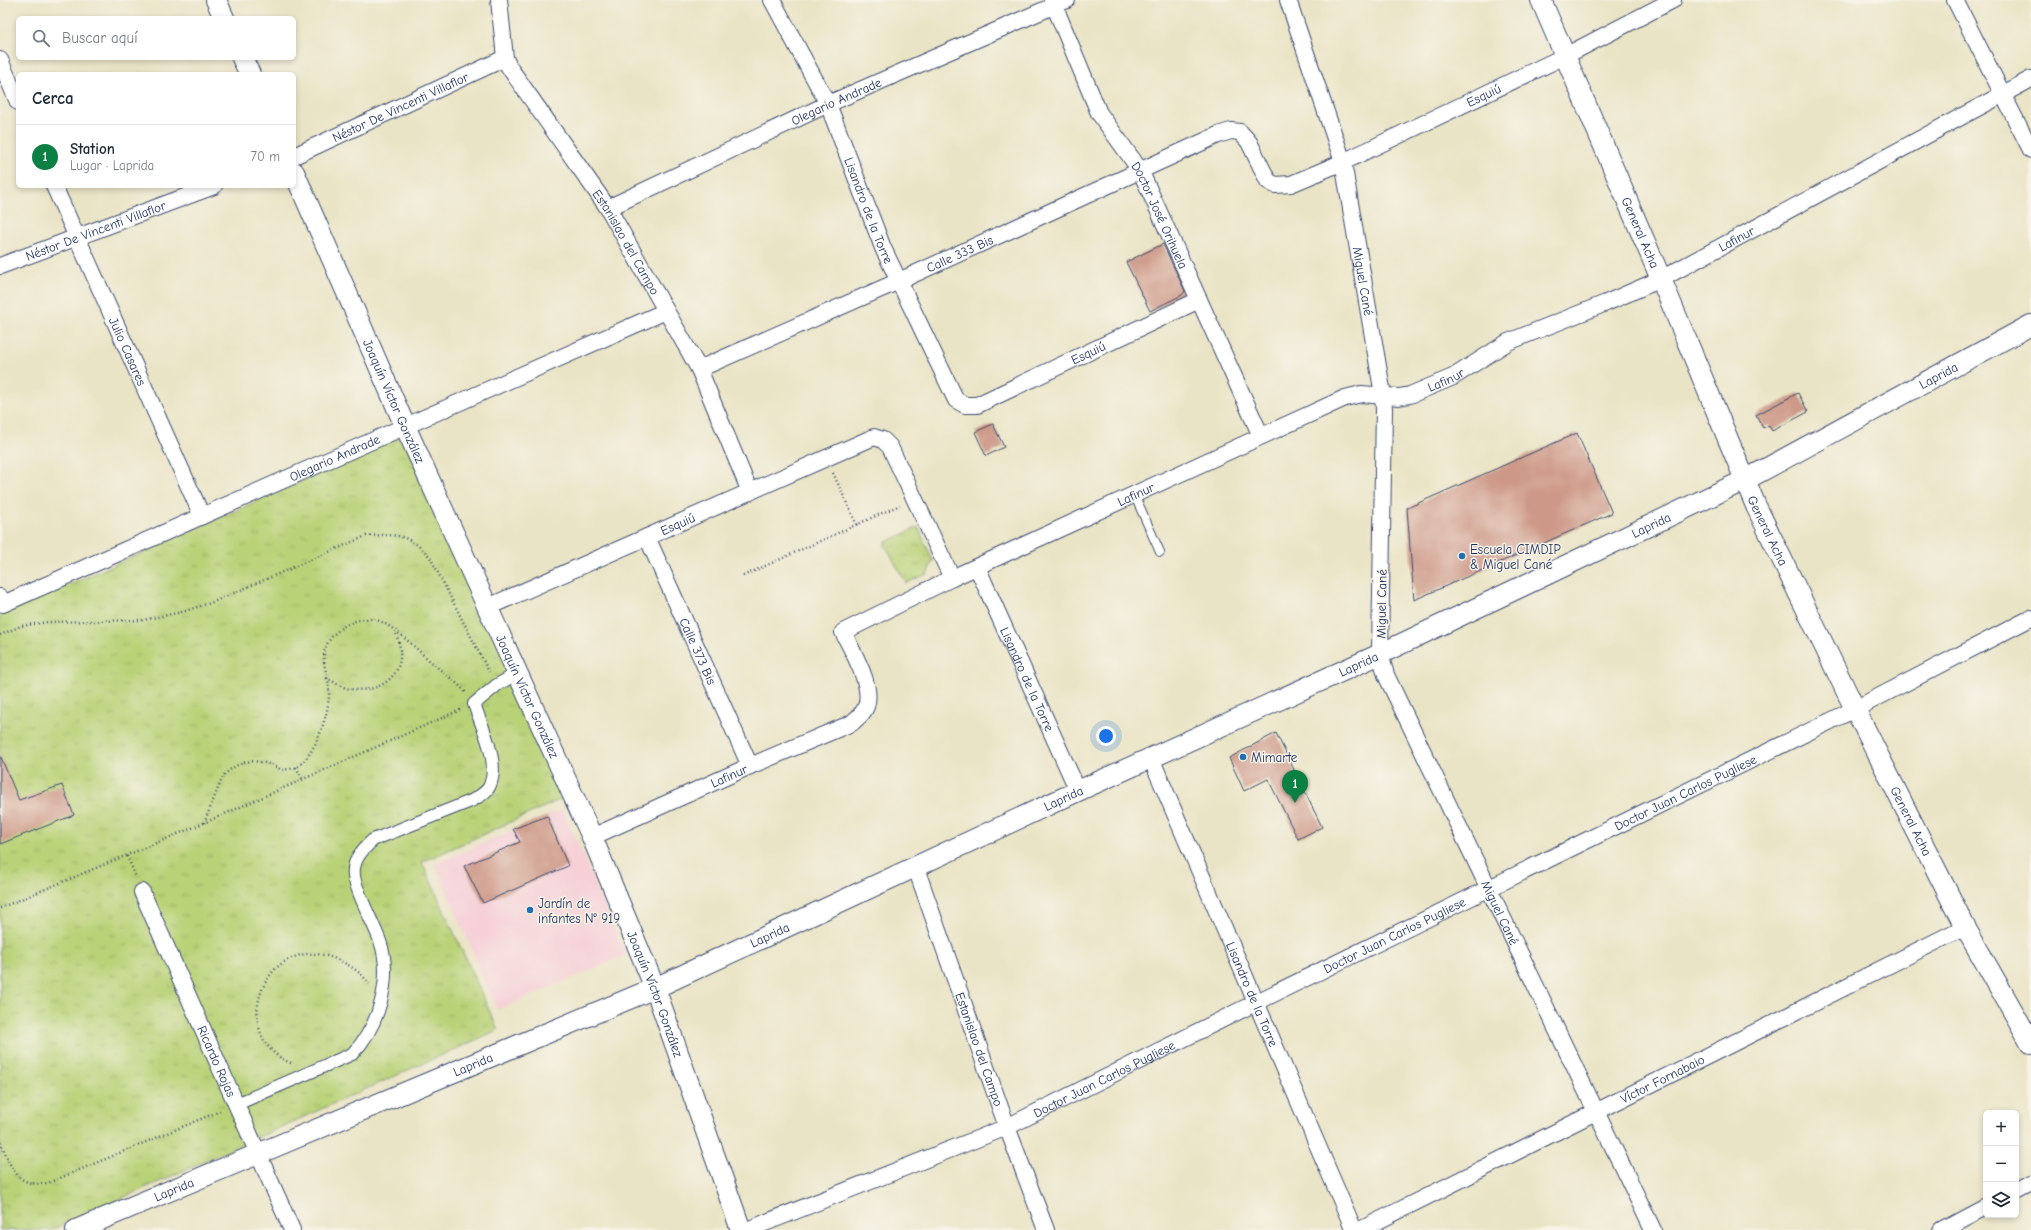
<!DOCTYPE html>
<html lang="es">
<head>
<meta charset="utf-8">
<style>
  :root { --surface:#fff; --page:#f2f2f3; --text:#1f2937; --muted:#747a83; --line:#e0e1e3; --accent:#0b8043 }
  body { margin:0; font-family:"Comic Neue",sans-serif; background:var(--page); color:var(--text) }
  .controls { position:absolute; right:12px; bottom:12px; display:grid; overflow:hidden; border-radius:6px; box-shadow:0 2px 6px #0003 }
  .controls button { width:36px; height:36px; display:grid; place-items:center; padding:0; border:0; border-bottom:1px solid var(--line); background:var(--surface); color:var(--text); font:20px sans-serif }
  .you { position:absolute; left:1106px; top:736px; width:14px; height:14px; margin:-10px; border:3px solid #fff; border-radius:50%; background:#1a73e8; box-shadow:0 0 0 6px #1a73e833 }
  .badge { display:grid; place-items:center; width:26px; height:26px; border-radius:50%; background:var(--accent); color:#fff; font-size:13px; font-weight:700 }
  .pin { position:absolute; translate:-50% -33px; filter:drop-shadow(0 1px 2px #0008) }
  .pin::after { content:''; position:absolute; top:21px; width:14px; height:12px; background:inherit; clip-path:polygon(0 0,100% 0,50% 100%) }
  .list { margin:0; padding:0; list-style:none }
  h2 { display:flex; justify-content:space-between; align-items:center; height:52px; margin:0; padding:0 16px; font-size:17px }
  h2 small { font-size:13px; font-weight:400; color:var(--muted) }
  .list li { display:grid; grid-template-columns:26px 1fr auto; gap:12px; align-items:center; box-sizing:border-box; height:64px; padding:0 16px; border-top:1px solid var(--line) }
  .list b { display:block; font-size:15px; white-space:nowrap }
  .list p { margin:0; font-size:13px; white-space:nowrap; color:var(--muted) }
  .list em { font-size:13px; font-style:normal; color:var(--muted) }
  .icon { flex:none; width:22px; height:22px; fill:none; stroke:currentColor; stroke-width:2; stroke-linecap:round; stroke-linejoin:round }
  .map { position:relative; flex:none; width:2031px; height:1230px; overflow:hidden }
  .search { position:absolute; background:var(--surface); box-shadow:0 2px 6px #0003; left:16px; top:16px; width:280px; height:44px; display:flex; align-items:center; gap:10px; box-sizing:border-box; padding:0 14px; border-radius:6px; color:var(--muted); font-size:15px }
  .panel { position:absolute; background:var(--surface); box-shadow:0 2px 6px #0003; left:16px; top:72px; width:280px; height:116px; border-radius:6px }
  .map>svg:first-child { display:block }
  .built { fill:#f6cfd7 }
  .park { fill:url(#park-tufts); stroke:#6a806a }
  .building { fill:#cd9887 }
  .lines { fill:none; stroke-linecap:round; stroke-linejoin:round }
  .service-casing { stroke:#3a4a6e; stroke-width:10 }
  .pedestrian-casing { stroke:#3a4a6e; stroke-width:14 }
  .minor-casing { stroke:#3a4a6e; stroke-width:18 }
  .tertiary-casing { stroke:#3a4a6e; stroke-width:22 }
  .path { stroke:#3a4a6e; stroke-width:2.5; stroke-dasharray:1 3; stroke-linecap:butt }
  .service { stroke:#fff; stroke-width:8 }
  .pedestrian { stroke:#fff; stroke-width:12 }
  .minor { stroke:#fff; stroke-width:16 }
  .tertiary { stroke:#fff; stroke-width:20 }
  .poi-dot { fill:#1f6fb2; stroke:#f7f3e8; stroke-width:1.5 }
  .labels { text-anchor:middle; stroke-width:3; stroke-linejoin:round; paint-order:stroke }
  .street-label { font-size:13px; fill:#1b2f5e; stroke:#f7f3e8 }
  .poi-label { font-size:13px; fill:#1b2f5e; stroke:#f7f3e8; text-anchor:start }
</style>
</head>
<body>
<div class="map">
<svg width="2031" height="1230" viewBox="0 0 2031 1230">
  <defs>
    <pattern id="park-tufts" width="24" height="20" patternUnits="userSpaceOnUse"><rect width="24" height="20" fill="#b9d277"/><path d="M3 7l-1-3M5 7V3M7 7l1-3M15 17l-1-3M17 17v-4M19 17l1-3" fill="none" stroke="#9eb569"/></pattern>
  </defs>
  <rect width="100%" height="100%" fill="#f7f3e8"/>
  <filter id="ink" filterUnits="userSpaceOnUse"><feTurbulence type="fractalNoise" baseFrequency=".025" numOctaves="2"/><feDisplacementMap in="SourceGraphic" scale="8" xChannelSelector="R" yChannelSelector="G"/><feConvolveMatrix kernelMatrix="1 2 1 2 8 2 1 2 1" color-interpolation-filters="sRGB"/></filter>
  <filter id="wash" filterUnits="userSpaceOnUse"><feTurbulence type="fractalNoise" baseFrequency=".012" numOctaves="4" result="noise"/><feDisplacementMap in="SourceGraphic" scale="16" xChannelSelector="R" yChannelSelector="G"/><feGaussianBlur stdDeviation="0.9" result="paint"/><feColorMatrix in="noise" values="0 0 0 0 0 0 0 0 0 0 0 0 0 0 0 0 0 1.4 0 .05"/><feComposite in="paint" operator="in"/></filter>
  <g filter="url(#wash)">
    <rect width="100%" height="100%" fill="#eae4c6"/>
    <path class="built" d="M563 809 626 955 497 1010 435 864Z"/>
    <g class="park">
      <path d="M403 436 566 797 422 862 498 1030 51 1230H0V616Z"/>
      <path d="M918 527 933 561 927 574 906 583 884 543Z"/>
    </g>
    <g id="blocks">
      <g class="building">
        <path d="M1163 244 1185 291 1182 295 1150 311 1126 262Z"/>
        <path d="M1798 393 1808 412 1772 431 1769 425 1763 428 1756 415Z"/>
        <path d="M993 424 1004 447 986 456 975 432Z"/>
        <path d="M1577 433 1612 513 1414 600 1407 508Z"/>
        <path d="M1276 733 1322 827 1298 839 1268 779 1244 791 1229 758Z"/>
        <path d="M0 755 19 800 62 785 74 815 0 844Z"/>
        <path d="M547 816 568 866 483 903 464 866 520 842 513 829Z"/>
      </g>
    </g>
  </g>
  <g filter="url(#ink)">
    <use href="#blocks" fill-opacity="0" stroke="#3a4a6e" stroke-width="1"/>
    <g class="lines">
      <g class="service-casing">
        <path id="service" d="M1134 494 1160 552"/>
      </g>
      <g class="pedestrian-casing">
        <path id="pedestrian" d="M237 1104 352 1054C379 1027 393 978 380 941 374 924 356 892 354 876 352 860 362 850 373 840L471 801C478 797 487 793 490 785 500 762 482 727 474 704L497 685 518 673"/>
      </g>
      <g class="minor-casing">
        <g id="minor">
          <path id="s1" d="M499 0 505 58 509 67 608 208 699 369 750 492"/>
          <path id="s2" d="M772 0 828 104 883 248 956 400 965 405H977L1199 300"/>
          <path id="s3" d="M1052 0 1099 113 1140 170 1261 436"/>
          <path id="s4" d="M1288 0 1343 162 1383 395 1384 409 1380 654 1386 675 1653 1230"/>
          <path d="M1955 0 2031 150"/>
          <path d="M0 60 18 102"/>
          <path id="s5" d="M294 156 505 58"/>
          <path id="s6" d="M54 186 202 516"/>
          <path id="s7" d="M608 208 828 104 1067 0"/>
          <path id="s8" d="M0 266 214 186"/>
          <path id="s9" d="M699 369 899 281 1218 135 1231 131 1240 132 1249 142 1268 181 1275 185 1291 184 1343 162 1565 56 1673 0"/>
          <path id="s10" d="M647 537 750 766"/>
          <path id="s11" d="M977 567 1078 791"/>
          <path id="s12" d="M0 597 3 604 666 311"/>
          <path id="s13" d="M488 607 874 437 883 440 890 447 952 578"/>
          <path id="s14" d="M1151 758 1354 1230"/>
          <path id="s15" d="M592 837 750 766 852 723C856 719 860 716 863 712 878 692 852 651 843 632L952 578 1345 398 1361 394 1399 397 1410 395 1453 377 1508 342 1606 303 1661 279 2031 79"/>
          <path id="s16" d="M916 868 1007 1127 1046 1230"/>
          <path id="s17" d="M142 892 292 1230"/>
          <path d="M2016 1191 2031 1183"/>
          <path id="s18" d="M747 1230 1007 1127 1257 1002 1855 709 2031 618"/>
          <path id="s19" d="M1360 1230 1965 927"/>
          <path d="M1941 1230 1986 1206"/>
        </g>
      </g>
      <g class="tertiary-casing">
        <g id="tertiary">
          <path d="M216 0 224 18"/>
          <path id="s20" d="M1541 0 1661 279 1756 506 1855 709 1965 927 2031 1043"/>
          <path d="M242 58 250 74"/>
          <path id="s21" d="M294 172 405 426 592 837 655 988 741 1230"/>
          <path id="s22" d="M76 1230 655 988 1078 791 1380 654 1745 480 2031 325"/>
        </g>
      </g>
      <g class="path">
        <path d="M833 473 857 525"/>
        <path d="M743 576 900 505"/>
        <path d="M0 635 21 626 48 622 143 620 182 612 213 602 366 536C396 534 408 533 430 557L489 672"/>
        <path d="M326 678C333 681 339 686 346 688 373 695 403 681 400 650 400 644 397 637 395 632"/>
        <path d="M296 767 303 780"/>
        <path d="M204 823 223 776C242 757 259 758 282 770 286 769 293 769 297 767 316 755 331 709 329 688 328 674 321 663 325 649 332 628 361 612 382 622 402 633 419 652 436 666 446 675 458 683 466 693"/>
        <path d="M127 856 136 877"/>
        <path d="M0 908 204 823 460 710"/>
        <path d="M291 1063C226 1038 263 929 336 959 350 965 361 972 369 984"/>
        <path d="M0 1142C12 1167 15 1188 48 1183L220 1111"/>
      </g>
      <use href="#service" class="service"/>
      <use href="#pedestrian" class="pedestrian"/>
      <use href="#minor" class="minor"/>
      <use href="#tertiary" class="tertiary"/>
    </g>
  </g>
  <g class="poi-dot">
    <circle cx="1462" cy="556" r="4"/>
    <circle cx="1243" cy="757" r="4"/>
    <circle cx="530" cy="910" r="4"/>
  </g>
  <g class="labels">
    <g class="street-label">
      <text dy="5" stroke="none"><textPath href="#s9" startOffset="885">Esquiú</textPath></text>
      <text dy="5" stroke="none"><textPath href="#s7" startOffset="252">Olegario Andrade</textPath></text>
      <text dy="5" stroke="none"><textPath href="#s5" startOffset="117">Néstor De Vincenti Villaflor</textPath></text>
      <text dy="5" stroke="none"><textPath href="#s2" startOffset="232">Lisandro de la Torre</textPath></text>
      <text dy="5" stroke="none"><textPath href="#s3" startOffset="242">Doctor José Orihuela</textPath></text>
      <text dy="5" stroke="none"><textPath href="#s8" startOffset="102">Néstor De Vincenti Villaflor</textPath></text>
      <text dy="5" stroke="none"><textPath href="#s20" startOffset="253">General Acha</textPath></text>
      <text dy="5" stroke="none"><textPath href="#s15" startOffset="1368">Lafinur</textPath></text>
      <text dy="5" stroke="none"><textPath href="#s1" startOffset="279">Estanislao del Campo</textPath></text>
      <text dy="5" stroke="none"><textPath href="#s9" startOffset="285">Calle 333 Bis</textPath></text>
      <text dy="5" stroke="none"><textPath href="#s4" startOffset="292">Miguel Cané</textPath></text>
      <text dy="5" stroke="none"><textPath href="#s6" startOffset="181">Julio Casares</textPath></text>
      <text dy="5" stroke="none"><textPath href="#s2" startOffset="586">Esquiú</textPath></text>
      <text dy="5" stroke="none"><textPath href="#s22" startOffset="2050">Laprida</textPath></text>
      <text dy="5" stroke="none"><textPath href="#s15" startOffset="1044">Lafinur</textPath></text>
      <text dy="5" stroke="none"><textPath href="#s21" startOffset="250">Joaquín Víctor González</textPath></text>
      <text dy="5" stroke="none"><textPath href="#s12" startOffset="370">Olegario Andrade</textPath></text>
      <text dy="5" stroke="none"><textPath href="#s15" startOffset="709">Lafinur</textPath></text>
      <text dy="5" stroke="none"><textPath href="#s13" startOffset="207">Esquiú</textPath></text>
      <text dy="5" stroke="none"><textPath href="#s22" startOffset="1726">Laprida</textPath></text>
      <text dy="5" stroke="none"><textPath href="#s20" startOffset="577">General Acha</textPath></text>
      <text transform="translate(1381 604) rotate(-89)" y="5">Miguel Cané</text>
      <text dy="5" stroke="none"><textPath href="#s10" startOffset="125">Calle 373 Bis</textPath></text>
      <text dy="5" stroke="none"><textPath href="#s22" startOffset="1402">Laprida</textPath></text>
      <text dy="5" stroke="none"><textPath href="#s11" startOffset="123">Lisandro de la Torre</textPath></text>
      <text dy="5" stroke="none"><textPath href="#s21" startOffset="574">Joaquín Víctor González</textPath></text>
      <text dy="5" stroke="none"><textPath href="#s15" startOffset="150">Lafinur</textPath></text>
      <text dy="5" stroke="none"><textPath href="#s18" startOffset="1036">Doctor Juan Carlos Pugliese</textPath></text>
      <text dy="5" stroke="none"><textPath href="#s22" startOffset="1078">Laprida</textPath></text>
      <text dy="5" stroke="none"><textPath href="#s20" startOffset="901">General Acha</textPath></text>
      <text dy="5" stroke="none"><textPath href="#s4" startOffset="952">Miguel Cané</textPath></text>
      <text dy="5" stroke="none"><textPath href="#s18" startOffset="712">Doctor Juan Carlos Pugliese</textPath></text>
      <text dy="5" stroke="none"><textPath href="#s22" startOffset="754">Laprida</textPath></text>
      <text dy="5" stroke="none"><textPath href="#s21" startOffset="898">Joaquín Víctor González</textPath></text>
      <text dy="5" stroke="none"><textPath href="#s14" startOffset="257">Lisandro de la Torre</textPath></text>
      <text dy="5" stroke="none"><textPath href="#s16" startOffset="192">Estanislao del Campo</textPath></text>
      <text dy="5" stroke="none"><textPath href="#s17" startOffset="185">Ricardo Rojas</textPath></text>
      <text dy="5" stroke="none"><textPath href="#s22" startOffset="430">Laprida</textPath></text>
      <text dy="5" stroke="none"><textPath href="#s18" startOffset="388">Doctor Juan Carlos Pugliese</textPath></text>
      <text dy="5" stroke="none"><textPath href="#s19" startOffset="338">Víctor Fornabaio</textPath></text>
      <text dy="5" stroke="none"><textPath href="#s22" startOffset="106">Laprida</textPath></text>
    </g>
    <g class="poi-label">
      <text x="1470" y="554">Escuela CIMDIP<tspan x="1470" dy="15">&amp; Miguel Cané</tspan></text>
      <text x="1251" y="762">Mimarte</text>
      <text x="538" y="908">Jardín de<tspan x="538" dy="15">infantes N° 919</tspan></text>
    </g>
  </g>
</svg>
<div class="controls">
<button>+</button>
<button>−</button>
<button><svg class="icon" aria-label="layers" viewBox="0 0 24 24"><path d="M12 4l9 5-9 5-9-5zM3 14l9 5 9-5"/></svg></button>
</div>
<div class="you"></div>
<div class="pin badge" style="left:1295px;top:803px">1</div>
<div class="search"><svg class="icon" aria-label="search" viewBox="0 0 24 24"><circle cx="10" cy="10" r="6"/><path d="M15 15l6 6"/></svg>Buscar aquí</div>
<section class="panel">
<h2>Cerca<small></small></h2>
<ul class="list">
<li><span class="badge">1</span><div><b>Station</b><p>Lugar · Laprida</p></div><em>70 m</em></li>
</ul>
</section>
</div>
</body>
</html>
